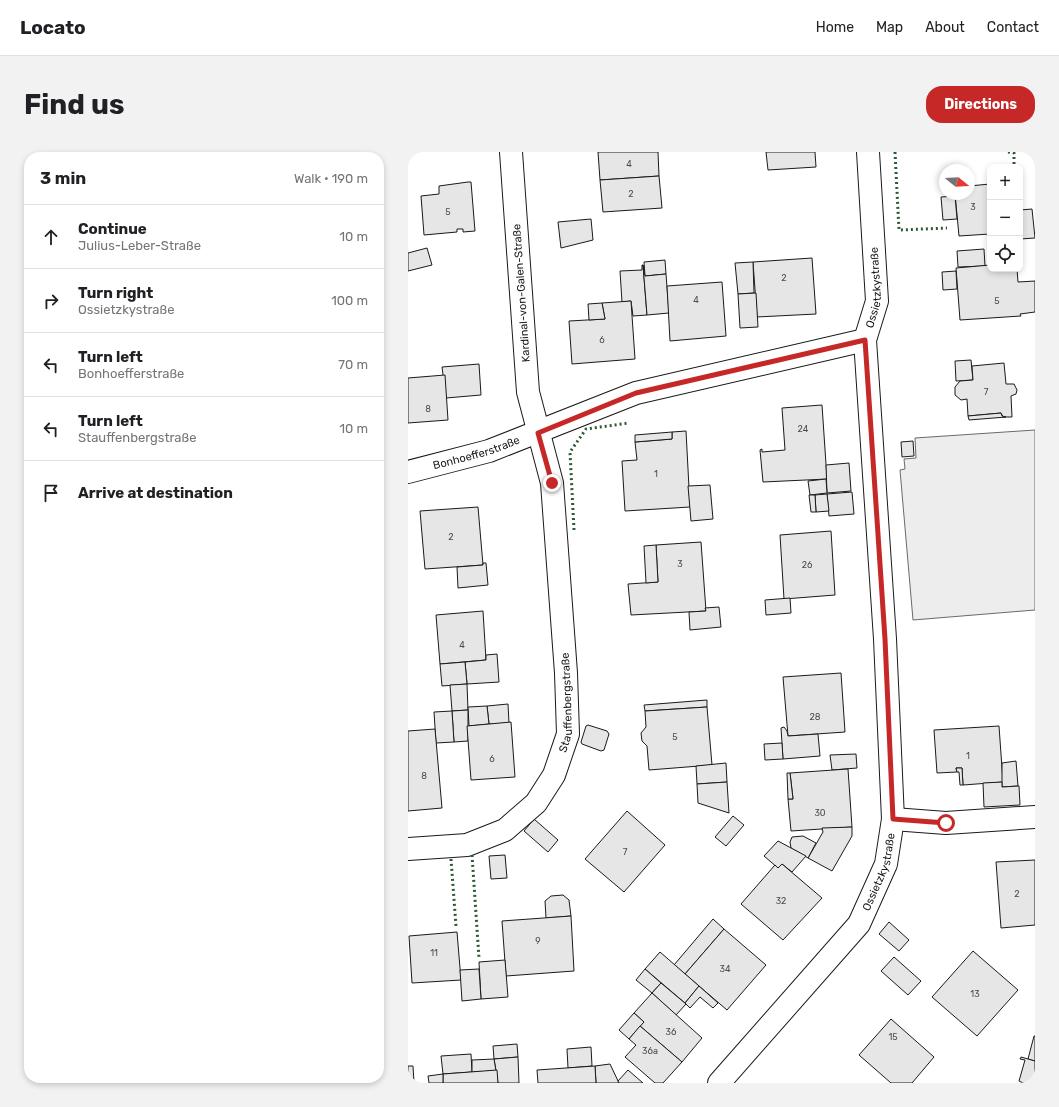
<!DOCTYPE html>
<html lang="en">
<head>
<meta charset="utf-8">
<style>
  :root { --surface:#fff; --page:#f2f2f2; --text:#202124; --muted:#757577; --line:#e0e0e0; --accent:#c62828 }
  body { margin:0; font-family:Rubik,sans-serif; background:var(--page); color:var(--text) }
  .controls { position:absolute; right:12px; top:12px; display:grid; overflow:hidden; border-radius:8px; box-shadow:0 2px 6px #0003 }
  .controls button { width:36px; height:36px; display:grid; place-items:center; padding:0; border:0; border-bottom:1px solid var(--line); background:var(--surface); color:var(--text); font:20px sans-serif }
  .compass { position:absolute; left:531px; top:12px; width:36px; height:36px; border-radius:50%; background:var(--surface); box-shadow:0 2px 6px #0003; rotate:108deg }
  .stop { position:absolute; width:12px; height:12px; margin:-9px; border:3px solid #c62828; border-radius:50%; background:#fff }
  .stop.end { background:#c62828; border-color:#fff; box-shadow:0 1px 4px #0008 }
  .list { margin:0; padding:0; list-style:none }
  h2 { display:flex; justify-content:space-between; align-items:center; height:52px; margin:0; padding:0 16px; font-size:17px }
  h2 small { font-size:13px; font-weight:400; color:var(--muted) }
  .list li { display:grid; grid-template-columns:26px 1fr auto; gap:12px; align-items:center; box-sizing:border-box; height:64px; padding:0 16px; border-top:1px solid var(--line) }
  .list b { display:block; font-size:15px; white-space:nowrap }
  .list p { margin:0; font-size:13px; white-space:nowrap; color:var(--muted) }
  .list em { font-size:13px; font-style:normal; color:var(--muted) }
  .icon { flex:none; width:22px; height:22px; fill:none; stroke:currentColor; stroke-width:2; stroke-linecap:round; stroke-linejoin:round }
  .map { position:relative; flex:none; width:627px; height:931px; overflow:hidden; border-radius:16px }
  header { display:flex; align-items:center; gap:24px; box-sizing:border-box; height:56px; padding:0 20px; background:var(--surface); border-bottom:1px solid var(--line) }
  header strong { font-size:19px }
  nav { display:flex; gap:22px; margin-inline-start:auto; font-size:14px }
  .intro { display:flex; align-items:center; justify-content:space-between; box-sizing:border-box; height:96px; padding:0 24px }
  h1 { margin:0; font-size:28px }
  .button { padding:10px 18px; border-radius:16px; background:var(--accent); color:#fff; font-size:14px; font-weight:700 }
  main { display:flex; gap:24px; padding:0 24px }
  aside { flex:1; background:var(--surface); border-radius:16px; box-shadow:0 2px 6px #0003 }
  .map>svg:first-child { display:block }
  .green { fill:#ededed; stroke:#6a6a6a }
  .building { fill:#e6e6e6; stroke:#1a1a1a }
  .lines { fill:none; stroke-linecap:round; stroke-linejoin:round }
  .street-casing { stroke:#1a1a1a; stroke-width:24 }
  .street { stroke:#fff; stroke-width:22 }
  .hedge { stroke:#2b5a34; stroke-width:3; stroke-dasharray:2 3; stroke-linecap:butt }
  .route { stroke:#c62828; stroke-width:5 }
  .labels { text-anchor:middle; stroke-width:3; stroke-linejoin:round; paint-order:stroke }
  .number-label { font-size:9px; fill:#4d4d4d }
  .street-label { font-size:11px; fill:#1a1a1a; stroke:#fff }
</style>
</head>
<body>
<header>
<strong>Locato</strong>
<nav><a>Home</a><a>Map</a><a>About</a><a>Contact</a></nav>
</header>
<div class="intro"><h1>Find us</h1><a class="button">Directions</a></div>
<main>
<aside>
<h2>3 min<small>Walk · 190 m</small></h2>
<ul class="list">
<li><svg class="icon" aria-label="ahead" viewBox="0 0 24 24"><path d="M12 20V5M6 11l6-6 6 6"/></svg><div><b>Continue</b><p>Julius-Leber-Straße</p></div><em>10 m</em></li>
<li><svg class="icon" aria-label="right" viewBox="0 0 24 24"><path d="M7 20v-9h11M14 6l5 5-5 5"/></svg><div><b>Turn right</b><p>Ossietzkystraße</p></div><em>100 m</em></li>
<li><svg class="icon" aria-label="left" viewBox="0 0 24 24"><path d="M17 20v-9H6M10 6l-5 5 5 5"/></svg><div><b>Turn left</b><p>Bonhoefferstraße</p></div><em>70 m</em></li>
<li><svg class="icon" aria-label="left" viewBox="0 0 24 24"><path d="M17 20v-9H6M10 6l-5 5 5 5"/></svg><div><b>Turn left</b><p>Stauffenbergstraße</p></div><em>10 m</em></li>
<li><svg class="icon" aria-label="arrive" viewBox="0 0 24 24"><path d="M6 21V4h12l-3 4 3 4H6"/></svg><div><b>Arrive at destination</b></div></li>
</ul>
</aside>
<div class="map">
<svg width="627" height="931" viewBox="0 0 627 931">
  <rect width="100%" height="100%" fill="#fff"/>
  <path class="green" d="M627 278V458L505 468 492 318 497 317 496 307 508 306 507 286Z"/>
  <g class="building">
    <path d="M190 0H250L251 24 192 28Z"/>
    <path d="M358 0H407L408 15 360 18Z"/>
    <path d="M251 24 254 56 195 60 192 28Z"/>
    <path d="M60 30H63L67 79 55 80V77H49V80L16 83 13 44 31 42V34Z"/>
    <path d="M582 32V82L551 84 547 42H561V34Z"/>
    <path d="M547 44 549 67 535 68 533 45Z"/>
    <path d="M624 57 627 86 612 87V58Z"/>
    <path d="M183 67 185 88 153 96 150 70Z"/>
    <path d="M19 96 24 113 0 119V101Z"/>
    <path d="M576 97 577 114 550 115 549 99Z"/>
    <path d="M404 106 408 162 349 165 345 110Z"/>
    <path d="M257 108 258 122 237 124 236 110Z"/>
    <path d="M345 110 346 141 330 142 327 111Z"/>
    <path d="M234 113H235L239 163 225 164 223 149 214 150 212 119 234 118Z"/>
    <path d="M235 113 237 124 258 122 261 161 239 163Z"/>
    <path d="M582 113V117H609L610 130 627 129V160L612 162 613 164 552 168 548 116Z"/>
    <path d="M548 119 549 137 535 138 534 120Z"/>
    <path d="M314 130 318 184 262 189 259 134Z"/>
    <path d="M348 141 350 175 332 176 330 142Z"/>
    <path d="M223 149 227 207 164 212 161 169 197 167 194 151Z"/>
    <path d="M194 151 197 167 181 168 180 152Z"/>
    <path d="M563 208 565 228 548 229 547 209Z"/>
    <path d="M596 211 598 232H606L609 238 608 242 603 244 604 265H595L593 261 560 264 559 247 553 248 547 243V235L552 229 565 228 564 214Z"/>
    <path d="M71 212 73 243 38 246 34 215Z"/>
    <path d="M37 223 40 268 0 271V226Z"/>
    <path d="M414 253 419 327 355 330 352 298 354 297V300L377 298 374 256Z"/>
    <path d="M593 261 594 264 598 265 561 268 560 264Z"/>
    <path d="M278 279 282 355 217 359 214 309 229 308 227 290 264 287V280Z"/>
    <path d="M264 280V287L227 290V283Z"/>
    <path d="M505 289 506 304 494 305 493 290Z"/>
    <path d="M441 311 443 339 419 341 418 313Z"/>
    <path d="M418 327 419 341 402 343 400 329Z"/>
    <path d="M302 333 305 367 283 369 280 334Z"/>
    <path d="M444 340 446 362 421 364 419 342Z"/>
    <path d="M419 342 421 359 408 360 407 343Z"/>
    <path d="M401 343H407L408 360H403Z"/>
    <path d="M70 355 75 413 17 417 12 359Z"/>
    <path d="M423 379 427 443 376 447 372 383Z"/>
    <path d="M293 390 298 459 223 463 220 432 250 430 248 393Z"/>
    <path d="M248 393 250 430 238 431 236 394Z"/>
    <path d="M75 411H78L80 433 50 436 49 415 75 413Z"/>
    <path d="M382 446 383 461 358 463 357 448Z"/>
    <path d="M311 455 313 475 282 478 281 460 298 459 297 456Z"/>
    <path d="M75 459 78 508 32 512 28 463Z"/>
    <path d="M89 502 91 530 59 532 57 510 78 508V503Z"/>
    <path d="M57 510 59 532 34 534 32 512Z"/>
    <path d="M433 521 437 580 380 584 375 525Z"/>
    <path d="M59 532 60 558 44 559 42 533Z"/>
    <path d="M299 548V555L237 559 236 553Z"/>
    <path d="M100 552 101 571 81 572 79 554Z"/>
    <path d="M79 554 81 572 61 574 60 555Z"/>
    <path d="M299 555 304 613 241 618 239 594 234 589 233 581 238 575 237 559Z"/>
    <path d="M60 558V589L46 590 44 559Z"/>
    <path d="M44 559 46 590 28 591 26 560Z"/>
    <path d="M103 570 107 625 63 628 59 574Z"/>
    <path d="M180 573 199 579 201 582 196 598 193 599 174 592 173 590 178 574Z"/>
    <path d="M591 574 595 630 555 633 554 616H548L549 620 529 621 526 578Z"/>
    <path d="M376 575 379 579 380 584 410 582 412 604 375 607 373 576Z"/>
    <path d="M27 577 34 656 0 659V579Z"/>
    <path d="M374 591 375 607 357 608 356 592Z"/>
    <path d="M448 602 449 616 424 618 422 603Z"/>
    <path d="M608 609 610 634 594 635V611Z"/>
    <path d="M318 611 319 630 289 632 288 614Z"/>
    <path d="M548 616H554L555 633H552L551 620H549Z"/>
    <path d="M440 617 444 675 383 679 380 647H385L382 621Z"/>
    <path d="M379 621H382L385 647H380Z"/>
    <path d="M319 630 321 661 290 651 289 632Z"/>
    <path d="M594 630V635L611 634 612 653 576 655 575 631Z"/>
    <path d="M219 659 257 693 216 740 177 707Z"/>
    <path d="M325 664 336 673 318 694 307 685Z"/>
    <path d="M126 667 150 688 140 700 116 679Z"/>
    <path d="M444 675V684L424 719 400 706 415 680 414 676Z"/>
    <path d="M395 684 408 691 400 706 383 696 382 690 384 685Z"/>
    <path d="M370 689 398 704 384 720 374 712 370 716 356 704Z"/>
    <path d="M97 703 99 726 83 727 81 704Z"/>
    <path d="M627 708V773L593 776 588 710Z"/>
    <path d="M374 712 414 746 375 788 333 752 367 713 370 716Z"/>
    <path d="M155 743 161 748 163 764 138 766 137 749 143 744Z"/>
    <path d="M163 764 166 819 98 824 94 769Z"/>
    <path d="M305 767 316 777 277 822 266 813Z"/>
    <path d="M481 770 501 788 491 799 471 782Z"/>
    <path d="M316 777 358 813 319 858 277 822Z"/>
    <path d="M49 780 53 828 4 831 1 784Z"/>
    <path d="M565 799 610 838 569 884 524 845Z"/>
    <path d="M252 800 291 834 277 851 237 817Z"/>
    <path d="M486 805 513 829 500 843 473 819Z"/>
    <path d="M97 808 100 845 73 847 71 810Z"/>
    <path d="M71 817 73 847 54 849 52 818Z"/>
    <path d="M237 817 253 831 244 841 228 828Z"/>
    <path d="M253 831 278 852 268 863 244 841Z"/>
    <path d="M291 834 310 851 305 856 292 845 282 856 277 851Z"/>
    <path d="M244 841 294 886 274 910 232 874 236 870 226 861Z"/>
    <path d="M226 861 236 870 221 887 211 878Z"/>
    <path d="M483 867 526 905 504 931H483L451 903Z"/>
    <path d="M232 874 274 910 255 931H247L217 905 228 893 221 887Z"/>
    <path d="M626 884H627V909L620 907Z"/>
    <path d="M109 892 110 905 86 907 85 894Z"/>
    <path d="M183 895 184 914 160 916 159 897Z"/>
    <path d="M63 902 64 920 35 922 33 904Z"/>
    <path d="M110 905 111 931H90L86 907Z"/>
    <path d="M613 905 627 909V931H615L611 929 617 908 612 907Z"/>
    <path d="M86 907 88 919 64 920V908Z"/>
    <path d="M202 912 211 931H188L187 914Z"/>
    <path d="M0 914H5L6 931H0Z"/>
    <path d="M187 914 188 931H130L129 918Z"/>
    <path d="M89 918 90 931H35V922Z"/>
    <path d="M220 918 235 931H211L210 929Z"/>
    <path d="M35 922V931H21L20 924Z"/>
  </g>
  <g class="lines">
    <g class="street-casing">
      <g id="street">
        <path id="s1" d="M0 320 81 299 228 241 457 188"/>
        <path d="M485 667 538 671 627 665"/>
        <path id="s2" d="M0 697 59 693 97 678 128 651 146 623 160 582 158 521 144 331 120 240 103 0"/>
        <path id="s3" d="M311 931 451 772 478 712 485 667 477 487 457 188 469 149 460 0"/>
      </g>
    </g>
    <use href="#street" class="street"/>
    <g class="hedge">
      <path d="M487 0 491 78 539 76"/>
      <path d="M600 0 606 1V15"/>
      <path d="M166 378 162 300 178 277 221 271"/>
      <path d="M64 703 71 806"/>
      <path d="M43 707 48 774"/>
    </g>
  </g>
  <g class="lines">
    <path class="route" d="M144 331 130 281 228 241 457 188 477 487 485 667 538 671"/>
  </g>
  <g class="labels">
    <g class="number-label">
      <text x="221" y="15">4</text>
      <text x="223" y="45">2</text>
      <text x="565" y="58">3</text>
      <text x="40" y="63">5</text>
      <text x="376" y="129">2</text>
      <text x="288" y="151">4</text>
      <text x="589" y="152">5</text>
      <text x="194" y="191">6</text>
      <text x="578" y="243">7</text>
      <text x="20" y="260">8</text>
      <text x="395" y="280">24</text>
      <text x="248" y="325">1</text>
      <text x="43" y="388">2</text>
      <text x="272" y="415">3</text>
      <text x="399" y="416">26</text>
      <text x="54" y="496">4</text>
      <text x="407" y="568">28</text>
      <text x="267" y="588">5</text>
      <text x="560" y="607">1</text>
      <text x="84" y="610">6</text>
      <text x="16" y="627">8</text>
      <text x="412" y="664">30</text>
      <text x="217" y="703">7</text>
      <text x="609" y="745">2</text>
      <text x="373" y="752">32</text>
      <text x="130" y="792">9</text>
      <text x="26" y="804">11</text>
      <text x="317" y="820">34</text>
      <text x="567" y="845">13</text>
      <text x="263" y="883">36</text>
      <text x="485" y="888">15</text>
      <text x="242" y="902">36a</text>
    </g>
    <g class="street-label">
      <text dy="4" stroke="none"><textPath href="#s3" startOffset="857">Ossietzkystraße</textPath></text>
      <text transform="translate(113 141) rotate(-94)" y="4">Kardinal-von-Galen-Straße</text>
      <text dy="4" stroke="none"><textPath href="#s1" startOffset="71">Bonhoefferstraße</textPath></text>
      <text dy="4" stroke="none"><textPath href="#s2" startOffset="249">Stauffenbergstraße</textPath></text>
      <text dy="4" stroke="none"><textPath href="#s3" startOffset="268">Ossietzkystraße</textPath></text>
    </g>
  </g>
</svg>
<div class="controls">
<button>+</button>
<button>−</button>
<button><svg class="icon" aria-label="locate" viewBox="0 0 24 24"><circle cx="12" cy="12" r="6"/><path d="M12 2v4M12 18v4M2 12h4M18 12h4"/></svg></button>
</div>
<svg class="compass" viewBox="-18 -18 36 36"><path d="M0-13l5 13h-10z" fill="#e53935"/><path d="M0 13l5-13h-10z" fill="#757577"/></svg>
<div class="stop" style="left:538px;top:671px"></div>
<div class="stop end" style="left:144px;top:331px"></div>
</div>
</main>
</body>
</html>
